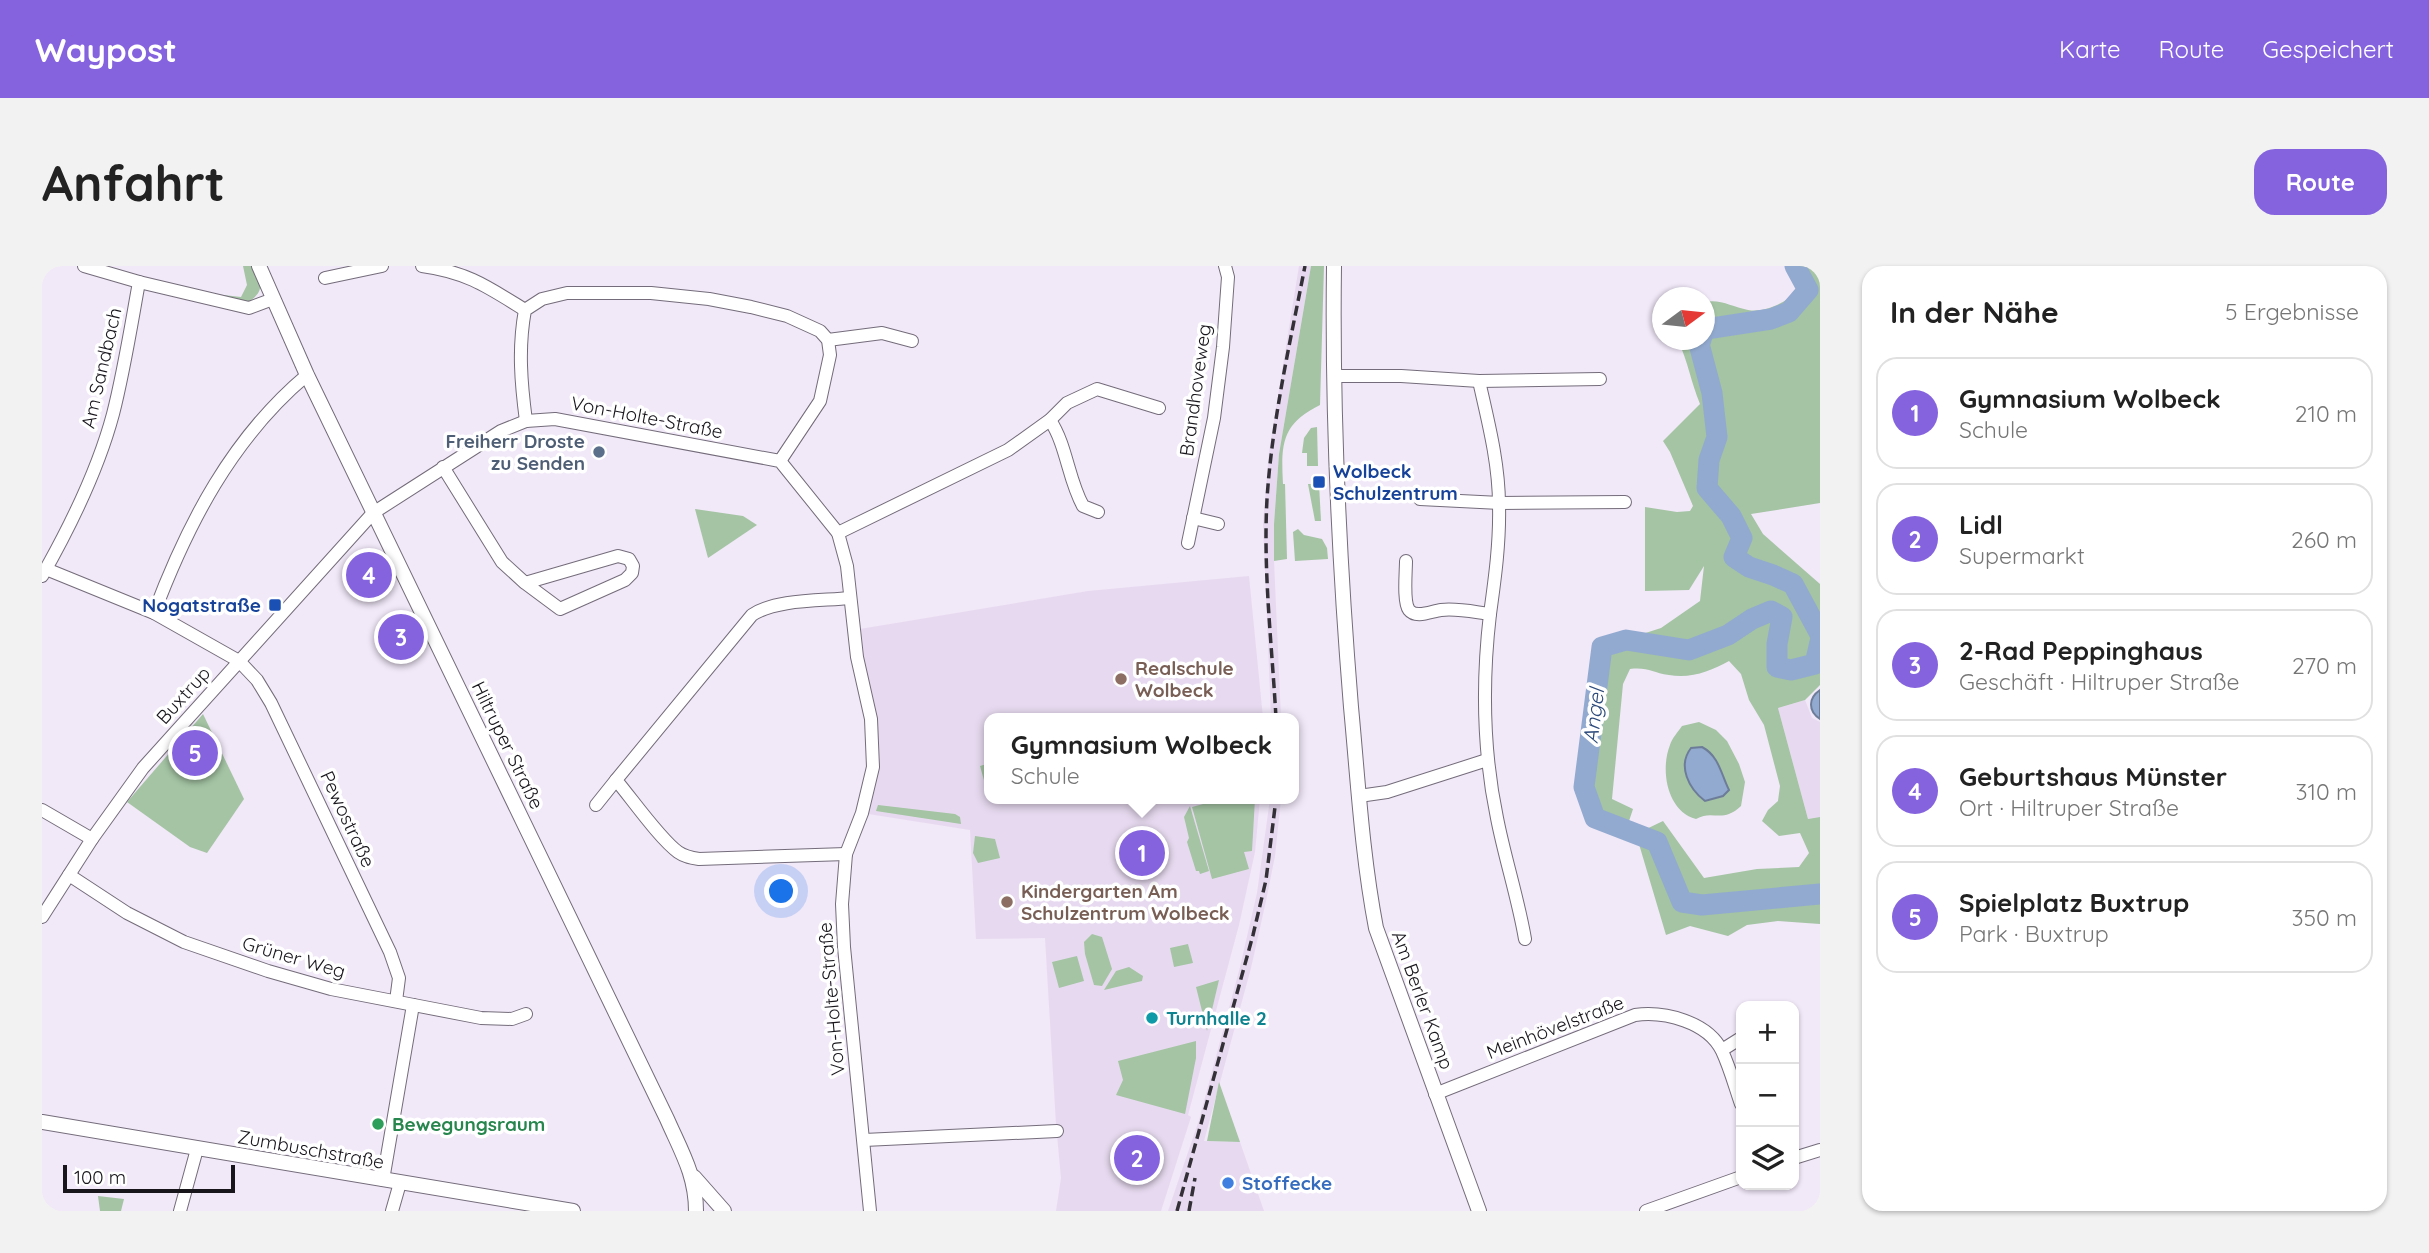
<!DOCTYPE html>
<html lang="de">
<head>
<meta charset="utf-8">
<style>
  :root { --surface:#fff; --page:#f2f2f2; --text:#222; --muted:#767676; --line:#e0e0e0; --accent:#8563de }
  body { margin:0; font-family:Quicksand,sans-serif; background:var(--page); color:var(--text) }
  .controls { position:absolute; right:21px; bottom:21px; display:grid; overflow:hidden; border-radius:14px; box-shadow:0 2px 5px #0004 }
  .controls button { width:63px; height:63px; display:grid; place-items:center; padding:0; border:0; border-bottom:2px solid var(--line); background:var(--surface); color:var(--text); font:35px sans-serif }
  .compass { position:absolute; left:1610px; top:21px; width:63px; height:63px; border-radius:50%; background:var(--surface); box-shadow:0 2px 5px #0004; rotate:75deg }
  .scale { position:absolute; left:21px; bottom:18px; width:172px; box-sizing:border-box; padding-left:7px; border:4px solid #18151b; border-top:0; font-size:19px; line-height:24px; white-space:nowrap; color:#18151b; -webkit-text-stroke:5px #fff; paint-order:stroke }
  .you { position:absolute; left:740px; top:626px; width:24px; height:24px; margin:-18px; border:5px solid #fff; border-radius:50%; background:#1a73e8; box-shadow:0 0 0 10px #1a73e833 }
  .badge { display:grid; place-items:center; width:46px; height:46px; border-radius:50%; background:var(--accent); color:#fff; font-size:23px; font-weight:700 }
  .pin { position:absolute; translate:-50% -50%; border:4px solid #fff; box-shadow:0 2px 7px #0006 }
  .popup { position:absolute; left:942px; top:447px; width:315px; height:91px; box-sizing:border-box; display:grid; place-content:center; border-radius:14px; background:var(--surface); filter:drop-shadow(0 2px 5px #0005); font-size:23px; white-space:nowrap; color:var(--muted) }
  .popup b { font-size:26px; color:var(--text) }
  .popup::after { content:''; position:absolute; left:50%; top:100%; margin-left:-14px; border:14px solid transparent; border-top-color:var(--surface) }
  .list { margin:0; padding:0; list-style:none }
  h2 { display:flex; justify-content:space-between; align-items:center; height:91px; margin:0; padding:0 28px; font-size:30px }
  h2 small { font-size:23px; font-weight:400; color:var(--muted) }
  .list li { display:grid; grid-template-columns:46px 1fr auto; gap:21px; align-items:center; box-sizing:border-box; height:112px; margin:0 14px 14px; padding:0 14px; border:2px solid var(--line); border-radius:21px }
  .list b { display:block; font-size:26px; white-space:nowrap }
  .list p { margin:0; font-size:23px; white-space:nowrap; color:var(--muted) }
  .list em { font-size:23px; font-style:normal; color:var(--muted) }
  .icon { flex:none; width:38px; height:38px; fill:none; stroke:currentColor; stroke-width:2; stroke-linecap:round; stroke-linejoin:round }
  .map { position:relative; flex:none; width:1778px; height:945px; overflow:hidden; border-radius:21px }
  header { display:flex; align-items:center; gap:42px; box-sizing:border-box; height:98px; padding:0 35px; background:var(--accent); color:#fff }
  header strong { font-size:33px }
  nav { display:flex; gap:38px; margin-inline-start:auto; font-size:24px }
  .intro { display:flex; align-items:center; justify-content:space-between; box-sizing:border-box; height:168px; padding:0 42px }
  h1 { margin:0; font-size:49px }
  .button { padding:18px 32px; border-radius:21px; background:var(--accent); color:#fff; font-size:24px; font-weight:700 }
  main { display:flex; gap:42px; padding:0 42px }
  aside { flex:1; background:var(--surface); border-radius:21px; box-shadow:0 2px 5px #0004 }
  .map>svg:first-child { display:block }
  .built { fill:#e7daf0 }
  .green { fill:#a4c4a4; fill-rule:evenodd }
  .water { fill:#92aacf; stroke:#6d7d99; stroke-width:2 }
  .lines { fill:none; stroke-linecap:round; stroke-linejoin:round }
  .river { stroke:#92aacf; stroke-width:21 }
  .minor-casing { stroke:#746c7a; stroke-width:14 }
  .tertiary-casing { stroke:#746c7a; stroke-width:16 }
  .minor { stroke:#fff; stroke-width:12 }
  .tertiary { stroke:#fff; stroke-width:14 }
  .rail { stroke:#343037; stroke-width:3.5; stroke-dasharray:10 5; stroke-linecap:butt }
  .service-dot { fill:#5c6f8a; stroke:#fff; stroke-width:2.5 }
  .transit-dot { fill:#1a4fb4; stroke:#fff; stroke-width:2.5 }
  .education-dot { fill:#8d6e63; stroke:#fff; stroke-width:2.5 }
  .culture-dot { fill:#0f9aa8; stroke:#fff; stroke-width:2.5 }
  .leisure-dot { fill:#2e9e5b; stroke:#fff; stroke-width:2.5 }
  .shop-dot { fill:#3f7fe0; stroke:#fff; stroke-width:2.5 }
  .labels { text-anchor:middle; stroke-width:7; stroke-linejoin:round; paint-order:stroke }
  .street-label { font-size:19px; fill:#18151b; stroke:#fff }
  .service-label { font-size:19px; font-weight:bold; fill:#4e5e75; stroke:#fff; text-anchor:end }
  .transit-label { font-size:19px; font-weight:bold; fill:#164399; stroke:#fff; text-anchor:start }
  .education-label { font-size:19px; font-weight:bold; fill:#785e54; stroke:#fff; text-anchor:start }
  .culture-label { font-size:19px; font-weight:bold; fill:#0d838f; stroke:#fff; text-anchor:start }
  .leisure-label { font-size:19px; font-weight:bold; fill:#27864d; stroke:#fff; text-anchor:start }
  .shop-label { font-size:19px; font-weight:bold; fill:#366cbe; stroke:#fff; text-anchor:start }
  .water-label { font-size:21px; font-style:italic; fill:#2c4a7b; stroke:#fff }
</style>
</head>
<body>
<header>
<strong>Waypost</strong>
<nav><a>Karte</a><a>Route</a><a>Gespeichert</a></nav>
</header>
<div class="intro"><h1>Anfahrt</h1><a class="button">Route</a></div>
<main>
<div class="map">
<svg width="1778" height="945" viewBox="0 0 1778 945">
  <rect width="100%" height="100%" fill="#f1e8f8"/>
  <g class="built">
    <path d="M1257 0H1269L1237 188 1232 258V295L1239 452H1229L1221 257 1227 186Z"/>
    <path d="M1207 310 1221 452H948V533H1218L1213 586 1197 659 1146 849 1149 851 1119 945H1014L1019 912 1014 858 1003 672 934 673 928 564 820 547 831 501 812 364 1046 325Z"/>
    <path d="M1763 434 1770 452 1778 456V551L1766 553 1736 442Z"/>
    <path d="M1228 533H1239L1233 590 1224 635 1209 702 1162 875 1198 876 1222 945H1126L1157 854 1198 701 1215 627Z"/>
  </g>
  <g class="green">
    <path d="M201 0H211C219 19 224 24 205 37L172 32 173 28 199 31 205 19Z"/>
    <path d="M1269 0H1282L1278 139C1239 158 1239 179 1241 218H1243L1245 293 1232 295V258L1237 188Z"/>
    <path d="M1752 0H1778V237L1709 248 1721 268 1778 318V419L1763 434 1736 442 1766 553 1778 551V658L1736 655 1705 659 1686 670 1648 660 1624 669 1594 568 1621 555 1662 612 1715 603 1757 601 1767 587 1758 567 1737 570 1720 555 1726 544 1736 535 1738 520 1722 459 1707 434 1699 408 1687 395C1669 405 1649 413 1627 409 1610 407 1607 401 1588 403L1581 418 1570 533 1591 543 1584 564 1553 552 1542 521 1560 381 1619 362 1658 335 1662 300 1647 324 1603 325V241L1635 246 1648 245 1651 240 1628 186 1621 175 1658 138C1649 116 1646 96 1636 74H1662L1663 36C1679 33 1690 41 1706 44 1725 47 1743 36 1757 25Z"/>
    <path d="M1275 161 1276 200H1265V187H1260L1262 172 1269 162Z"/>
    <path d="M1266 218H1277L1279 255H1273Z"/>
    <path d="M653 243 701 250 715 259 666 292Z"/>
    <path d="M1256 263 1262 269 1280 273 1285 282 1286 293 1253 295 1251 266Z"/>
    <path d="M161 448 202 533 165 587 148 581 85 536Z"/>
    <path d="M1657 456 1674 464 1685 475 1697 498 1703 516 1699 540C1680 558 1671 543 1654 553 1625 545 1618 504 1628 479 1630 472 1636 466 1640 460ZM1660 481C1677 490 1679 508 1687 523L1645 513Z"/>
    <path d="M948 497V533H961L948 536 938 500Z"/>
    <path d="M1180 533H1213L1210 585 1202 586 1207 603 1170 613 1150 541Z"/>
    <path d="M836 539 913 548 918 551 919 558 834 545Z"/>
    <path d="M1148 540 1167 605 1158 608 1157 605H1154L1145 576 1147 572 1142 551Z"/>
    <path d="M933 570 953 573 958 592 936 597 931 587Z"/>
    <path d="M1050 668 1060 671 1070 703 1060 720 1052 719 1043 688 1042 676Z"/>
    <path d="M1146 678 1151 697 1132 701 1128 682Z"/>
    <path d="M1035 690 1042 715 1017 722 1010 696Z"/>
    <path d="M1087 701 1101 710 1100 715 1062 724 1074 705Z"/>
    <path d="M1177 714 1165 765 1154 721Z"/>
    <path d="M1154 775V792L1143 848 1074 829 1081 814 1076 795Z"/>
    <path d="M1177 816 1198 876 1165 875Z"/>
    <path d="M56 930 82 933 79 945H58Z"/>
  </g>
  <g class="water">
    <path d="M1778 424V453C1766 445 1766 432 1778 424Z"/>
    <path d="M1660 481C1677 490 1679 508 1687 524L1681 530 1663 535C1647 523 1635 500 1649 482Z"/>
  </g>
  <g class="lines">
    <g class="river">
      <path d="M1662 67 1664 63 1729 53 1747 46 1766 24 1753 0"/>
      <path d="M1659 74 1657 78 1670 127 1675 171 1667 194 1665 222 1689 250 1700 272 1692 291 1707 301 1731 309 1751 318 1778 368"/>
      <path d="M1778 376 1773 398 1749 404 1735 401V378L1740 351 1729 345 1710 353 1686 369 1647 384 1584 374 1560 381 1542 521 1553 552 1615 576 1640 636 1660 639 1778 628"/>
    </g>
    <g class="minor-casing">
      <g id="minor">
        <path d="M42 0 97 16 207 42 231 33"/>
        <path d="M380 0C425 6 446 21 483 44"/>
        <path d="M283 12 340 0"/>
        <path d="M786 74 840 67 870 75"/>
        <path d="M1292 110H1359L1437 115 1558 113"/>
        <path d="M1437 115C1446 155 1457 197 1457 239 1458 276 1453 312 1448 348"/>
        <path d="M1008 154C1025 180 1026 213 1041 240L1056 246"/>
        <path d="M484 155C479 117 476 82 483 44L500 33 525 27H609L667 33 709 41 745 50 778 65 786 74 788 89 778 135 738 195"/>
        <path d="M401 201 460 296 483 317 518 343 583 314 590 307 591 300 587 293 576 290 483 317"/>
        <path d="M1378 233 1458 237 1583 236"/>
        <path d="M1151 252 1176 258"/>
        <path d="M796 267 966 184 1008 154 1025 137 1055 123 1117 142"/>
        <path d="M1146 277 1172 152 1181 81 1186 11 1183 0"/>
        <path d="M1364 295C1364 306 1361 336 1367 344 1374 353 1390 345 1399 344 1415 342 1432 346 1448 348 1440 416 1441 485 1455 552 1463 593 1476 632 1483 673"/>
        <path d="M4 303 112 347 197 395 215 414 229 437 348 686 357 712 354 735"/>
        <path d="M0 310C29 259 56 204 71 148 82 105 89 60 97 16"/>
        <path d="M112 347C146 257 190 172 265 109"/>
        <path d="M1317 530 1345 526 1445 494"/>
        <path d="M554 539 574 514"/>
        <path d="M0 544 50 573"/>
        <path d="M804 588 657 593C650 592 643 591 636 586 618 573 590 533 574 514L710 349C734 333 779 335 808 332"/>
        <path d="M27 609 85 647 142 676 226 705 289 723 439 752 470 753 484 748"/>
        <path d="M0 651 50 573 101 502 331 247 459 165 484 155 513 153 738 195 796 267 805 300 815 391 829 453 831 501 820 547 804 588 800 638 802 681 828 945"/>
        <path d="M1680 784 1699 772"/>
        <path d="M1393 828 1593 749C1623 745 1666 756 1680 785 1688 802 1693 821 1699 838"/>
        <path d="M822 874 1015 865"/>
        <path d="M1752 892 1778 884"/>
        <path d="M341 914 371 739"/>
        <path d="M138 945 155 883"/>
        <path d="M350 945 358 917"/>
        <path d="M1604 945 1699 911"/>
      </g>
    </g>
    <g class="tertiary-casing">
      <g id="tertiary">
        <path d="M217 0 265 109 625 853C639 885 654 909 654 945"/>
        <path d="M1292 0C1290 147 1297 294 1309 441 1316 515 1320 589 1334 662L1437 945"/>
        <path d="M0 856 531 945"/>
        <path d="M652 911 682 945"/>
      </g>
    </g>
    <use href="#minor" class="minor"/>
    <use href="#tertiary" class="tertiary"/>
    <g class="rail">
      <path d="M1234 452C1230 379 1221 306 1225 233 1230 155 1248 77 1263 0"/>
      <path d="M1135 945 1211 669 1224 614 1234 533"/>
      <path d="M1147 945 1153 912"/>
    </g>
  </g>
  <circle class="service-dot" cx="557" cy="186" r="7"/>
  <g class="transit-dot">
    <rect x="1270" y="209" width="14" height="14" rx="3.5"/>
    <rect x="226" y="332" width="14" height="14" rx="3.5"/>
  </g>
  <g class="education-dot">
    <circle cx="1079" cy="413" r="7"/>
    <circle cx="965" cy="636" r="7"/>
  </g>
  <circle class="culture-dot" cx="1110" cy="752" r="7"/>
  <circle class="leisure-dot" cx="336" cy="858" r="7"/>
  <circle class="shop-dot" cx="1186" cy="917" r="7"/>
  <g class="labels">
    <g class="street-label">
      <text transform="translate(59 102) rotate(-77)" y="7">Am Sandbach</text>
      <text transform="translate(1153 124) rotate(-82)" y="7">Brandhoveweg</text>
      <text transform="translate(605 151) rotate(11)" y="7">Von-Holte-Straße</text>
      <text transform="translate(141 429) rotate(-48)" y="7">Buxtrup</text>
      <text transform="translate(466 479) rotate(64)" y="7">Hiltruper Straße</text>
      <text transform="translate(306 553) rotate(65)" y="7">Pewostraße</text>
      <text transform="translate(252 691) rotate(16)" y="7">Grüner Weg</text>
      <text transform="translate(789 733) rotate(-95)" y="7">Von-Holte-Straße</text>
      <text transform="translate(1381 734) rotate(70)" y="7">Am Berler Kamp</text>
      <text transform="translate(1513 761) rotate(-21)" y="7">Meinhövelstraße</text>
      <text transform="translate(269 883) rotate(10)" y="7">Zumbuschstraße</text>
    </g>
    <g class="service-label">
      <text x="543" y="182">Freiherr Droste<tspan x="543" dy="22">zu Senden</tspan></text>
    </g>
    <g class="transit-label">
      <text x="1291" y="212">Wolbeck<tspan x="1291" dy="22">Schulzentrum</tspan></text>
      <text x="219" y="346" text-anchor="end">Nogatstraße</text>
    </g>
    <g class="education-label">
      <text x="1093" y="409">Realschule<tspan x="1093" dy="22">Wolbeck</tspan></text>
      <text x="979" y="632">Kindergarten Am<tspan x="979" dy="22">Schulzentrum Wolbeck</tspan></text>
    </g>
    <g class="culture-label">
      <text x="1124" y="759">Turnhalle 2</text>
    </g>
    <g class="leisure-label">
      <text x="350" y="865">Bewegungsraum</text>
    </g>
    <g class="shop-label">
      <text x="1200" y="924">Stoffecke</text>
    </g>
    <g class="water-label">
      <text transform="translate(1552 450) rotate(-83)" y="7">Angel</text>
    </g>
  </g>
</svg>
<div class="controls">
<button>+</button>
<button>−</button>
<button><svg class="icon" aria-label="layers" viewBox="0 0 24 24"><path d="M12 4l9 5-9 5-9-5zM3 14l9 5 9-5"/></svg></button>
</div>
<svg class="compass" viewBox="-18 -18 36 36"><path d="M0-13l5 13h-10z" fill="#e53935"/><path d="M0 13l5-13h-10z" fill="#767676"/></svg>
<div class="scale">100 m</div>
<div class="you"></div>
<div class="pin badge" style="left:1100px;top:587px">1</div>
<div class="popup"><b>Gymnasium Wolbeck</b>Schule</div>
<div class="pin badge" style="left:1095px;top:892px">2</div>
<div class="pin badge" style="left:359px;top:371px">3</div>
<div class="pin badge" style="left:327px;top:309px">4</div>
<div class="pin badge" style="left:153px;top:487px">5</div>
</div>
<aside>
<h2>In der Nähe<small>5 Ergebnisse</small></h2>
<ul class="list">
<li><span class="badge">1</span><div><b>Gymnasium Wolbeck</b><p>Schule</p></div><em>210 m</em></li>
<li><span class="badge">2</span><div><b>Lidl</b><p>Supermarkt</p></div><em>260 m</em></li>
<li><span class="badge">3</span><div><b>2-Rad Peppinghaus</b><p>Geschäft · Hiltruper Straße</p></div><em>270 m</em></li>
<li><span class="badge">4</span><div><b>Geburtshaus Münster</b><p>Ort · Hiltruper Straße</p></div><em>310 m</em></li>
<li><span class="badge">5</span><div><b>Spielplatz Buxtrup</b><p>Park · Buxtrup</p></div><em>350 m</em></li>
</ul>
</aside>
</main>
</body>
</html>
